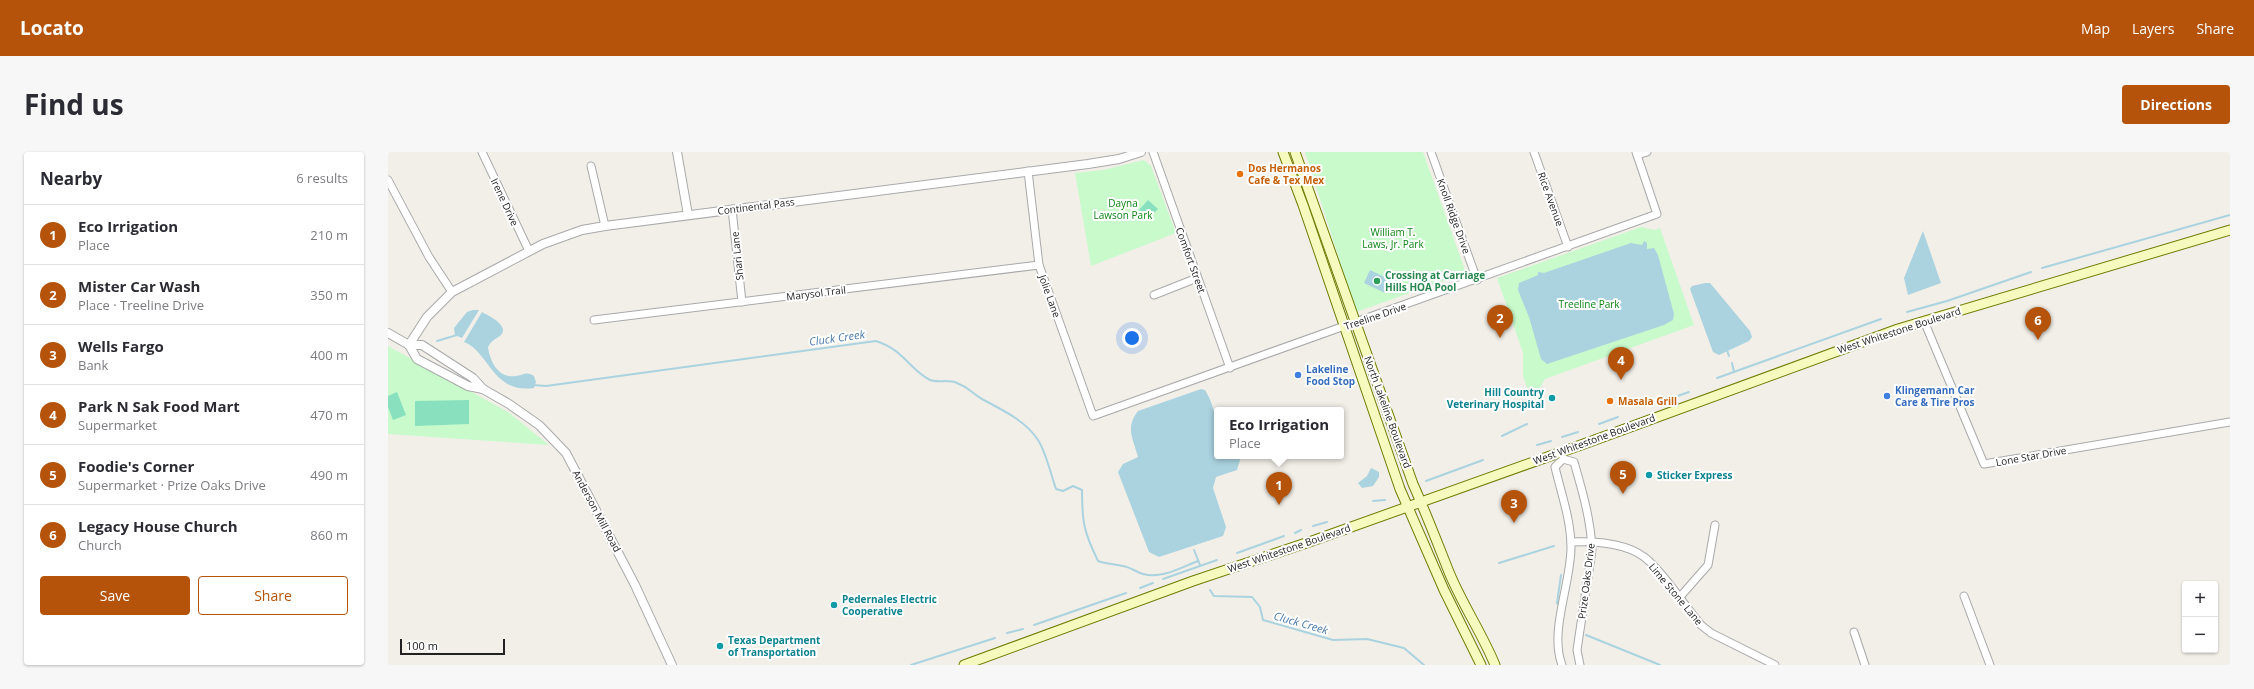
<!DOCTYPE html>
<html lang="en">
<head>
<meta charset="utf-8">
<style>
  :root { --surface:#fff; --page:#f7f7f7; --text:#2b2b33; --muted:#7c7c81; --line:#e1e1e2; --accent:#b45309 }
  body { margin:0; font-family:"Open Sans",sans-serif; background:var(--page); color:var(--text) }
  .controls { position:absolute; right:12px; bottom:12px; display:grid; overflow:hidden; border-radius:4px; box-shadow:0 1px 3px #0004 }
  .controls button { width:36px; height:36px; display:grid; place-items:center; padding:0; border:0; border-bottom:1px solid var(--line); background:var(--surface); color:var(--text); font:20px sans-serif }
  .scale { position:absolute; left:12px; bottom:10px; width:105px; box-sizing:border-box; padding-left:4px; border:2px solid #222; border-top:0; font-size:11px; line-height:14px; white-space:nowrap; color:#222; -webkit-text-stroke:3px #fff; paint-order:stroke }
  .you { position:absolute; left:744px; top:186px; width:14px; height:14px; margin:-10px; border:3px solid #fff; border-radius:50%; background:#1a73e8; box-shadow:0 0 0 6px #1a73e833 }
  .badge { display:grid; place-items:center; width:26px; height:26px; border-radius:50%; background:var(--accent); color:#fff; font-size:13px; font-weight:700 }
  .pin { position:absolute; translate:-50% -33px; filter:drop-shadow(0 1px 2px #0008) }
  .pin::after { content:''; position:absolute; top:21px; width:14px; height:12px; background:inherit; clip-path:polygon(0 0,100% 0,50% 100%) }
  .popup { position:absolute; left:826px; top:255px; width:130px; height:52px; box-sizing:border-box; display:grid; place-content:center; border-radius:4px; background:var(--surface); filter:drop-shadow(0 1px 3px #0005); font-size:13px; white-space:nowrap; color:var(--muted) }
  .popup b { font-size:15px; color:var(--text) }
  .popup::after { content:''; position:absolute; left:50%; top:100%; margin-left:-8px; border:8px solid transparent; border-top-color:var(--surface) }
  .list { margin:0; padding:0; list-style:none }
  h2 { display:flex; justify-content:space-between; align-items:center; height:52px; margin:0; padding:0 16px; font-size:17px }
  h2 small { font-size:13px; font-weight:400; color:var(--muted) }
  .list li { display:grid; grid-template-columns:26px 1fr auto; gap:12px; align-items:center; box-sizing:border-box; height:60px; padding:0 16px; border-top:1px solid var(--line) }
  .list b { display:block; font-size:15px; white-space:nowrap }
  .list p { margin:0; font-size:13px; white-space:nowrap; color:var(--muted) }
  .list em { font-size:13px; font-style:normal; color:var(--muted) }
  .actions { display:flex; gap:8px; padding:12px 16px }
  .actions a { flex:1; padding:9px 0; border:1px solid var(--accent); border-radius:4px; text-align:center; font-size:14px; color:var(--accent) }
  .actions .main { background:var(--accent); color:#fff }
  .map { position:relative; flex:none; width:1842px; height:513px; overflow:hidden; border-radius:4px }
  header { display:flex; align-items:center; gap:24px; box-sizing:border-box; height:56px; padding:0 20px; background:var(--accent); color:#fff }
  header strong { font-size:19px }
  nav { display:flex; gap:22px; margin-inline-start:auto; font-size:14px }
  .intro { display:flex; align-items:center; justify-content:space-between; box-sizing:border-box; height:96px; padding:0 24px }
  h1 { margin:0; font-size:28px }
  .button { padding:10px 18px; border-radius:4px; background:var(--accent); color:#fff; font-size:14px; font-weight:700 }
  main { display:flex; gap:24px; padding:0 24px }
  aside { flex:1; background:var(--surface); border-radius:4px; box-shadow:0 1px 3px #0004 }
  .map>svg:first-child { display:block }
  .park { fill:#c8facc }
  .pitch { fill:#88e0be }
  .water { fill:#aad3df }
  .lines { fill:none; stroke-linecap:round; stroke-linejoin:round }
  .stream { stroke:#aad3df; stroke-width:2 }
  .minor-casing { stroke:#a9a9a9; stroke-width:9 }
  .tertiary-casing { stroke:#a9a9a9; stroke-width:10 }
  .secondary-casing { stroke:#707d05; stroke-width:11 }
  .minor { stroke:#fff; stroke-width:7 }
  .tertiary { stroke:#fff; stroke-width:8 }
  .secondary { stroke:#f7fabf; stroke-width:9 }
  .food-dot { fill:#e8710a; stroke:#fff; stroke-width:1.5 }
  .leisure-dot { fill:#2e9e5b; stroke:#fff; stroke-width:1.5 }
  .shop-dot { fill:#3f7fe0; stroke:#fff; stroke-width:1.5 }
  .culture-dot { fill:#0f9aa8; stroke:#fff; stroke-width:1.5 }
  .labels { text-anchor:middle; stroke-width:4; stroke-linejoin:round; paint-order:stroke }
  .food-label { font-size:10px; font-weight:bold; fill:#c56008; stroke:#fff; text-anchor:start }
  .street-label { font-size:10px; fill:#222; stroke:#fff }
  .park-label { font-size:10px; fill:#0c8416; stroke:#fff }
  .leisure-label { font-size:10px; font-weight:bold; fill:#27864d; stroke:#fff; text-anchor:start }
  .shop-label { font-size:10px; font-weight:bold; fill:#366cbe; stroke:#fff; text-anchor:start }
  .culture-label { font-size:10px; font-weight:bold; fill:#0d838f; stroke:#fff; text-anchor:start }
  .water-label { font-size:11px; font-style:italic; fill:#4a7aab; stroke:#fff }
</style>
</head>
<body>
<header>
<strong>Locato</strong>
<nav><a>Map</a><a>Layers</a><a>Share</a></nav>
</header>
<div class="intro"><h1>Find us</h1><a class="button">Directions</a></div>
<main>
<aside>
<h2>Nearby<small>6 results</small></h2>
<ul class="list">
<li><span class="badge">1</span><div><b>Eco Irrigation</b><p>Place</p></div><em>210 m</em></li>
<li><span class="badge">2</span><div><b>Mister Car Wash</b><p>Place · Treeline Drive</p></div><em>350 m</em></li>
<li><span class="badge">3</span><div><b>Wells Fargo</b><p>Bank</p></div><em>400 m</em></li>
<li><span class="badge">4</span><div><b>Park N Sak Food Mart</b><p>Supermarket</p></div><em>470 m</em></li>
<li><span class="badge">5</span><div><b>Foodie's Corner</b><p>Supermarket · Prize Oaks Drive</p></div><em>490 m</em></li>
<li><span class="badge">6</span><div><b>Legacy House Church</b><p>Church</p></div><em>860 m</em></li>
</ul>
<div class="actions"><a class="main">Save</a><a>Share</a></div>
</aside>
<div class="map">
<svg width="1842" height="513" viewBox="0 0 1842 513">
  <rect width="100%" height="100%" fill="#f2efe9"/>
  <g class="park">
    <path d="M917 0H1035L1078 121 968 160Z"/>
    <path d="M756 8 763 14 788 81 703 114 687 21 715 18Z"/>
    <path d="M1253 75 1266 78 1272 76 1306 173 1157 227 1144 250 1135 224V201L1109 126Z"/>
    <path d="M0 194 120 260 161 293 0 282Z"/>
  </g>
  <g class="pitch">
    <path d="M760 48 770 57 761 66 751 58Z"/>
    <path d="M9 240 18 263 5 268 0 255V244Z"/>
    <path d="M81 248V272L27 274V249Z"/>
  </g>
  <g class="water">
    <path d="M1535 79 1553 131 1520 143 1516 126Z"/>
    <path d="M1256 89 1259 91V97L1266 96 1270 103 1286 162 1285 168 1276 173 1159 212 1153 207 1141 165 1130 138 1131 131 1150 123V120L1156 121 1243 91 1254 93Z"/>
    <path d="M982 118 1003 128 997 141 976 131Z"/>
    <path d="M1317 131H1322L1362 179 1364 185 1361 189 1331 203 1325 200 1302 137 1304 134Z"/>
    <path d="M85 158H91L74 186 67 183 66 176 79 160Z"/>
    <path d="M94 160C101 164 123 174 112 184 107 187 103 189 100 195 102 209 110 227 128 224 136 223 138 219 146 224L148 230 146 236C104 242 101 199 76 190Z"/>
    <path d="M813 237 817 238C830 259 829 280 829 304H851L852 308 849 318 828 325 825 336 838 375 835 384 771 405 761 400 730 320 735 312 750 305C745 286 737 276 750 259Z"/>
    <path d="M983 316 991 320V325L985 334 974 336 970 331 979 324Z"/>
  </g>
  <g class="lines">
    <g class="stream">
      <path d="M1654 116 1842 63"/>
      <path d="M1519 160 1559 149 1643 120"/>
      <path d="M49 189 69 183"/>
      <path d="M1339 198 1341 204"/>
      <path d="M1344 211 1346 220"/>
      <path d="M1329 226 1493 167"/>
      <path d="M145 233 158 234 488 189C516 198 521 217 542 228 550 231 561 227 569 231 582 236 583 241 594 247 614 258 637 268 650 288 658 300 663 323 668 337L675 339 685 334 694 338C694 371 696 380 710 409 718 412 726 412 735 414 742 415 748 420 755 422 774 427 792 416 810 409"/>
      <path d="M1281 247 1301 240"/>
      <path d="M1211 272 1230 265"/>
      <path d="M1114 284 1139 272"/>
      <path d="M1174 285 1190 280"/>
      <path d="M1149 293 1163 289"/>
      <path d="M1038 329 1095 308"/>
      <path d="M985 349 997 348"/>
      <path d="M925 374 939 370"/>
      <path d="M907 381 913 378"/>
      <path d="M806 398 812 413"/>
      <path d="M849 401 896 384"/>
      <path d="M1111 411 1166 394"/>
      <path d="M775 427 829 408"/>
      <path d="M752 436 765 431"/>
      <path d="M822 438 826 444 864 445 872 455 875 468 945 488 979 487 1016 496 1036 513"/>
      <path d="M1172 454 1169 451 1173 423"/>
      <path d="M646 473 738 441"/>
      <path d="M619 481 635 477"/>
      <path d="M1198 483 1272 513"/>
      <path d="M523 513 607 486"/>
    </g>
    <g class="minor-casing">
      <g id="minor">
        <path d="M94 0 141 99"/>
        <path d="M765 0 842 216"/>
        <path d="M1043 0 1089 128"/>
        <path d="M1146 0 1180 95"/>
        <path d="M1249 3 1259 0"/>
        <path d="M203 14 217 74"/>
        <path d="M640 19 651 113 705 264 1269 62 1248 0"/>
        <path d="M0 28 41 105 64 140"/>
        <path d="M344 57 354 150"/>
        <path d="M766 143 809 126"/>
        <path d="M206 168 651 113"/>
        <path d="M1536 169 1596 312 1842 270"/>
        <path d="M1175 307 1186 310C1194 338 1203 368 1204 398L1189 498 1192 513"/>
        <path d="M1183 390C1208 389 1243 391 1262 410 1281 428 1296 453 1313 473L1323 481 1387 513"/>
        <path d="M1576 444 1602 513"/>
        <path d="M1291 446 1320 413 1327 373"/>
        <path d="M1466 480 1477 513"/>
        <path d="M1174 513C1161 479 1183 432 1183 395 1183 368 1173 341 1167 315L1175 307"/>
      </g>
    </g>
    <g class="tertiary-casing">
      <g id="tertiary">
        <path d="M289 0 300 63"/>
        <path d="M0 181 21 193H34L85 226 95 237"/>
        <path d="M21 193 39 165 64 140 155 92 194 78 217 74 700 12 731 7 753 0"/>
        <path d="M21 193 29 207 80 234 95 237 121 252 151 273 178 301 247 433 284 513"/>
      </g>
    </g>
    <g class="secondary-casing">
      <g id="secondary">
        <path d="M895 0 915 53 1012 337 1056 438 1093 513"/>
        <path d="M907 0 1025 332C1038 361 1049 390 1061 420 1074 452 1094 481 1107 513"/>
        <path d="M576 513 805 429 924 389 1204 289 1510 177 1842 78"/>
      </g>
    </g>
    <use href="#minor" class="minor"/>
    <use href="#tertiary" class="tertiary"/>
    <use href="#secondary" class="secondary"/>
  </g>
  <g class="food-dot">
    <circle cx="852" cy="22" r="4"/>
    <circle cx="1222" cy="249" r="4"/>
  </g>
  <circle class="leisure-dot" cx="989" cy="129" r="4"/>
  <g class="shop-dot">
    <circle cx="910" cy="223" r="4"/>
    <circle cx="1499" cy="244" r="4"/>
  </g>
  <g class="culture-dot">
    <circle cx="1164" cy="246" r="4"/>
    <circle cx="1261" cy="323" r="4"/>
    <circle cx="446" cy="453" r="4"/>
    <circle cx="332" cy="494" r="4"/>
  </g>
  <g class="labels">
    <g class="food-label">
      <text x="860" y="20">Dos Hermanos<tspan x="860" dy="12">Cafe &amp; Tex Mex</tspan></text>
      <text x="1230" y="253">Masala Grill</text>
    </g>
    <g class="street-label">
      <text transform="translate(1163 47) rotate(70)" y="4">Rice Avenue</text>
      <text transform="translate(117 50) rotate(65)" y="4">Irene Drive</text>
      <text transform="translate(368 54) rotate(-7)" y="4">Continental Pass</text>
      <text transform="translate(1066 64) rotate(70)" y="4">Knoll Ridge Drive</text>
      <text transform="translate(349 104) rotate(-96)" y="4">Shari Lane</text>
      <text transform="translate(803 108) rotate(70)" y="4">Comfort Street</text>
      <text transform="translate(428 141) rotate(-7)" y="4">Marysol Trail</text>
      <text transform="translate(662 144) rotate(70)" y="4">Jolie Lane</text>
      <text transform="translate(987 164) rotate(-19)" y="4">Treeline Drive</text>
      <text transform="translate(1511 178) rotate(-18)" y="4">West Whitestone Boulevard</text>
      <text transform="translate(1000 260) rotate(70)" y="4">North Lakeline Boulevard</text>
      <text transform="translate(1206 287) rotate(-20)" y="4">West Whitestone Boulevard</text>
      <text transform="translate(1643 304) rotate(-10)" y="4">Lone Star Drive</text>
      <text transform="translate(209 359) rotate(62)" y="4">Anderson Mill Road</text>
      <text transform="translate(901 396) rotate(-19)" y="4">West Whitestone Boulevard</text>
      <text transform="translate(1198 429) rotate(-83)" y="4">Prize Oaks Drive</text>
      <text transform="translate(1288 442) rotate(50)" y="4">Lime Stone Lane</text>
    </g>
    <g class="park-label">
      <text x="735" y="55">Dayna<tspan x="735" dy="12">Lawson Park</tspan></text>
      <text x="1005" y="84">William T.<tspan x="1005" dy="12">Laws, Jr. Park</tspan></text>
      <text x="1201" y="156">Treeline Park</text>
    </g>
    <g class="leisure-label">
      <text x="997" y="127">Crossing at Carriage<tspan x="997" dy="12">Hills HOA Pool</tspan></text>
    </g>
    <g class="shop-label">
      <text x="918" y="221">Lakeline<tspan x="918" dy="12">Food Stop</tspan></text>
      <text x="1507" y="242">Klingemann Car<tspan x="1507" dy="12">Care &amp; Tire Pros</tspan></text>
    </g>
    <g class="culture-label">
      <text x="1156" y="244" text-anchor="end">Hill Country<tspan x="1156" dy="12">Veterinary Hospital</tspan></text>
      <text x="1269" y="327">Sticker Express</text>
      <text x="454" y="451">Pedernales Electric<tspan x="454" dy="12">Cooperative</tspan></text>
      <text x="340" y="492">Texas Department<tspan x="340" dy="12">of Transportation</tspan></text>
    </g>
    <g class="water-label">
      <text transform="translate(449 186) rotate(-8)" y="4">Cluck Creek</text>
      <text transform="translate(913 471) rotate(16)" y="4">Cluck Creek</text>
    </g>
  </g>
</svg>
<div class="controls">
<button>+</button>
<button>−</button>
</div>
<div class="scale">100 m</div>
<div class="you"></div>
<div class="pin badge" style="left:891px;top:353px">1</div>
<div class="popup"><b>Eco Irrigation</b>Place</div>
<div class="pin badge" style="left:1112px;top:186px">2</div>
<div class="pin badge" style="left:1126px;top:371px">3</div>
<div class="pin badge" style="left:1233px;top:228px">4</div>
<div class="pin badge" style="left:1235px;top:342px">5</div>
<div class="pin badge" style="left:1650px;top:188px">6</div>
</div>
</main>
</body>
</html>
